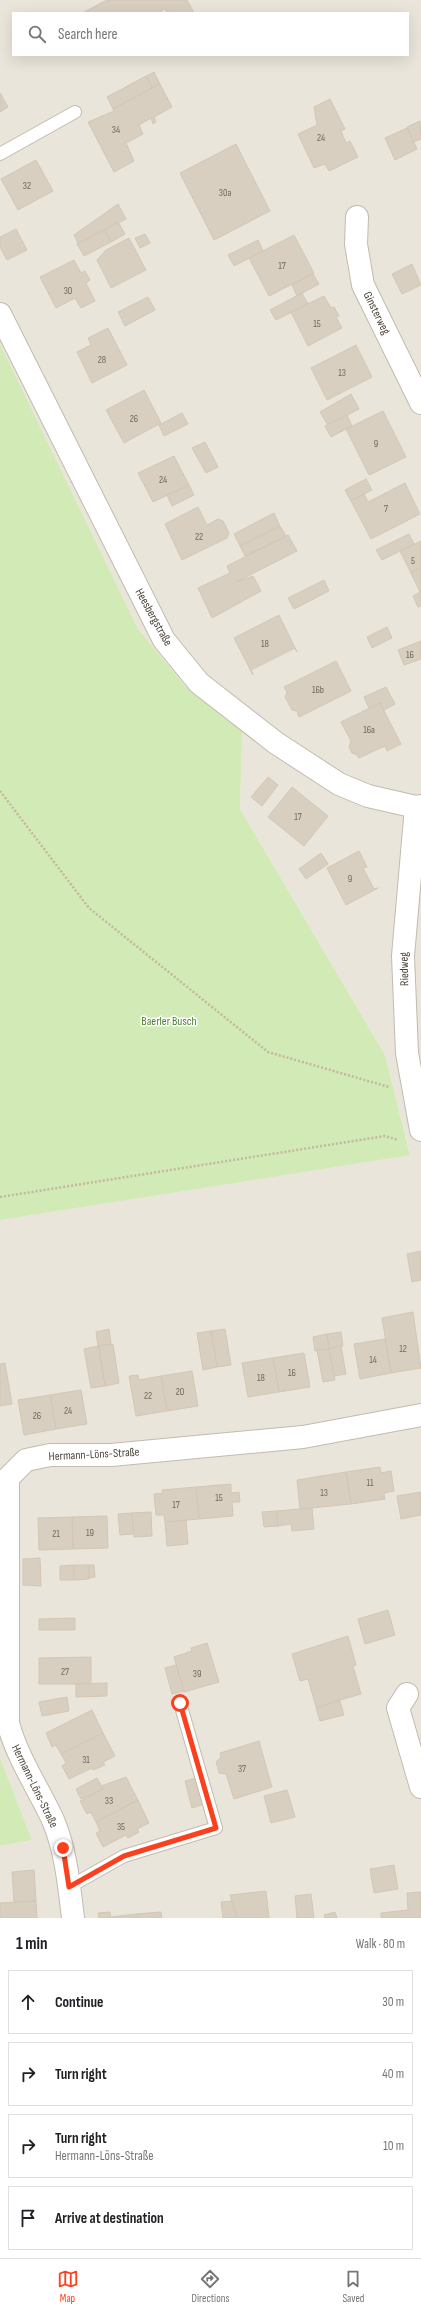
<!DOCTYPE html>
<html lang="en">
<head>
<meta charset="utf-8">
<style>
  :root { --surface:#fff; --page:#f6f6f6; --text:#202124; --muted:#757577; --line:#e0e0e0; --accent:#fc3f1d }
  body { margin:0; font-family:"Sofia Sans Condensed",sans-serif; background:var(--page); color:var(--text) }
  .stop { position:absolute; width:12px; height:12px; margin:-9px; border:3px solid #fc3f1d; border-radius:50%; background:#fff }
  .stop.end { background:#fc3f1d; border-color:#fff; box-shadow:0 1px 4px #0008 }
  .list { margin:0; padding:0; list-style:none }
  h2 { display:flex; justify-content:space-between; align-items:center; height:52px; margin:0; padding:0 16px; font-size:17px }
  h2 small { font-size:13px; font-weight:400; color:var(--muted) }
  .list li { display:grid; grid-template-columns:26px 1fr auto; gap:12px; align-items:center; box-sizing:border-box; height:64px; margin:0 8px 8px; padding:0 8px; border:1px solid var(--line); border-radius:0px }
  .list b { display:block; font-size:15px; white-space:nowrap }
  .list p { margin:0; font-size:13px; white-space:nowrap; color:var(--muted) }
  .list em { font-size:13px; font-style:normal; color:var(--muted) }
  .icon { flex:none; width:22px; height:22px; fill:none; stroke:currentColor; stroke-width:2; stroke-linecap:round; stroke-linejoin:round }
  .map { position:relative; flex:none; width:421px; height:1918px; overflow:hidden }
  .search { position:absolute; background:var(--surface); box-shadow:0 4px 16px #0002; left:12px; right:12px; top:12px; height:44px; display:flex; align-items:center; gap:10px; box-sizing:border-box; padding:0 14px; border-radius:0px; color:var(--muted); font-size:15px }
  .sheet { height:340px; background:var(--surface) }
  nav { display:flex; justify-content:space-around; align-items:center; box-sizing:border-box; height:56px; border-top:1px solid var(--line); background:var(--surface); font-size:11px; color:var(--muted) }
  nav a { display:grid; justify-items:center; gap:2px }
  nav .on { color:var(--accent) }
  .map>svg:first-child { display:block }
  .residential { fill:#eae5da; fill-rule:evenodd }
  .green { fill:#d2eab5 }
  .building { fill:#d8cfc1; stroke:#d3c7b4 }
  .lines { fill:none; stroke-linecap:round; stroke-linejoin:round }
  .service-casing { stroke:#c2bbae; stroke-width:14 }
  .minor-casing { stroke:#c2bbae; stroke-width:24 }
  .path { stroke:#c4b79f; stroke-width:2.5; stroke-dasharray:2 2; stroke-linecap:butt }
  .service { stroke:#fff; stroke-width:12 }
  .minor { stroke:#fff; stroke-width:22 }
  .route { stroke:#fc3f1d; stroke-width:5 }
  .labels { text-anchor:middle; stroke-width:3; stroke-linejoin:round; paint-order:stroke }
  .number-label { font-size:10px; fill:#6e675b }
  .street-label { font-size:12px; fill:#4b4439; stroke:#fff }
  .park-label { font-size:12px; fill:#4a7f2a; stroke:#fff }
</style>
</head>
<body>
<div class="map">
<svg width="421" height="1918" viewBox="0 0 421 1918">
  <rect width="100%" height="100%" fill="#f6f3ec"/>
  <path class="residential" d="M0 0H421V1918H0V1846L32 1840 0 1758V1220L410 1154 385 1055 240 809 242 732 186 687 138 629 0 344ZM13 13H408V55H13Z"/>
  <g class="green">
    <path d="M0 344 138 629 186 687 242 732 240 809 385 1055 410 1155 0 1220Z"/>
    <path d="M0 1758 32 1840 0 1846Z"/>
  </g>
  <g class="building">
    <path d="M107 0H187L194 13H167L165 9 161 11 163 13H82Z"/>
    <path d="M154 72 160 84 152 88 146 76Z"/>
    <path d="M146 76 152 88 113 109 107 97Z"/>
    <path d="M160 84 172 107 154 117 156 122 153 124 151 118 139 125 143 134 126 143 134 161 114 172 88 122 114 111 113 109Z"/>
    <path d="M0 93 8 107 0 112Z"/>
    <path d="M330 99 345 129 341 131 346 143 350 141 358 157 329 171 325 164 314 168 298 134 317 125 314 107Z"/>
    <path d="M420 121 421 139 413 142 407 127Z"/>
    <path d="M407 128 417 149 395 160 385 138Z"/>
    <path d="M236 144 270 211 214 240 180 173Z"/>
    <path d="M36 160 53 191 18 210 1 179Z"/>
    <path d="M118 204 126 219 78 243 74 235Z"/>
    <path d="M118 222 125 234 111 242 104 230Z"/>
    <path d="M16 229 27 250 7 260 0 247V237Z"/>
    <path d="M104 230 111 242 84 256 77 244Z"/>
    <path d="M145 234 150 243 140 248 135 238Z"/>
    <path d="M294 235 314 273 269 296 249 258Z"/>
    <path d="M129 238 146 270 111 288 97 260 106 250Z"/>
    <path d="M258 240 263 251 234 266 228 255Z"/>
    <path d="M74 260 81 273 85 271 90 280 86 283 95 301 81 308 75 298 56 308 40 277Z"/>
    <path d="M412 264 421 285 402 294 392 274Z"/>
    <path d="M313 274 319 284 297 296 292 285Z"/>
    <path d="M302 293 308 304 276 320 270 310Z"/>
    <path d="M324 296 331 308 334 307 339 316 336 317 342 328 308 346 291 312Z"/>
    <path d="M148 297 155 310 125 326 118 312Z"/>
    <path d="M108 328 127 365 92 383 77 352 91 345 88 338Z"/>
    <path d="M356 345 372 377 327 400 311 368Z"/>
    <path d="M144 390 161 423 124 443 106 410Z"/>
    <path d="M351 394 359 409 328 425 320 412Z"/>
    <path d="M383 411 406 457 369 475 346 429Z"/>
    <path d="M182 413 188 424 164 436 159 425Z"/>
    <path d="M347 415 352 426 331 437 325 426Z"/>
    <path d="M205 442 218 467 206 473 192 448Z"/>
    <path d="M174 456 189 485 153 502 138 473Z"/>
    <path d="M366 479 372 490 351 501 345 490Z"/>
    <path d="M405 483 420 514 371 539 351 501 364 494 368 502Z"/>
    <path d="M189 485 194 495 172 506 167 495Z"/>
    <path d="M198 507 207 525 218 519 223 521 229 533 227 538 182 560 165 524Z"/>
    <path d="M274 513 280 526 240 546 234 534Z"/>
    <path d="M280 526 286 536 245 556 240 546Z"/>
    <path d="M409 534 414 544 382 560 376 550Z"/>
    <path d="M288 535 297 551 236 582 253 576 261 591 212 618 198 588 230 573 227 566Z"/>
    <path d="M421 541V568L411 573 400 551Z"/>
    <path d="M421 568V592H420L411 573Z"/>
    <path d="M324 580 329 591 294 609 288 598Z"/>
    <path d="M420 592 421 606 418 607 413 596Z"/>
    <path d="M279 615 297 652 295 648 251 670 253 675 234 638Z"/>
    <path d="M387 627 392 638 372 648 367 637Z"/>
    <path d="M421 641V659L404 665 398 650Z"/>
    <path d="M336 661 351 691 299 717 297 711 292 710 285 697 287 692 284 687Z"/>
    <path d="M386 687 395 704 384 710 380 703 369 708 364 697Z"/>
    <path d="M380 703 401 744 387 751 385 746 359 758 357 755 352 753 349 747 351 741 341 722Z"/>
    <path d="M268 777 278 785 262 806 251 797Z"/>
    <path d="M292 787 328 816 304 846 268 817Z"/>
    <path d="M359 851 367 867 363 868 374 889 378 888 346 905 327 868Z"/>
    <path d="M321 853 328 864 306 879 299 869Z"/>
    <path d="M421 1251V1280L412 1282 407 1254Z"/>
    <path d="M413 1312 421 1368 391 1373 382 1318Z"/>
    <path d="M109 1329 111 1344 98 1346 96 1332Z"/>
    <path d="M225 1329 231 1365 217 1367 211 1331Z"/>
    <path d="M211 1331 217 1367 203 1370 197 1333Z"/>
    <path d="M341 1332 343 1346 329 1349 327 1334Z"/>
    <path d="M327 1334 329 1349 315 1351 313 1337Z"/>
    <path d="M385 1339 391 1373 360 1379 354 1344Z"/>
    <path d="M113 1344 119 1383 105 1386 99 1346Z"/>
    <path d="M98 1346 105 1386 91 1388 84 1349Z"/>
    <path d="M341 1346 346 1374 334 1376 329 1349Z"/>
    <path d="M329 1349 335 1380 323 1382 317 1350Z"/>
    <path d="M304 1353 310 1387 279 1392 273 1358Z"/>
    <path d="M273 1358 279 1392 248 1397 242 1363Z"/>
    <path d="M5 1363 12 1404 0 1406V1364Z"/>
    <path d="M192 1371 198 1406 167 1411 161 1376Z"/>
    <path d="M138 1375 139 1380 161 1376 167 1411 136 1416 129 1376Z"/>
    <path d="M81 1390 87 1424 56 1429 50 1395Z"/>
    <path d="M50 1395 56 1429 24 1435 18 1400Z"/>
    <path d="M380 1467 381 1473 391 1471 394 1491 384 1493 385 1499 351 1504 346 1472Z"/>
    <path d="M346 1472 351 1504 300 1509 297 1480Z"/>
    <path d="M231 1484V1493L239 1492 240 1502H232L233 1516 199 1519 196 1487Z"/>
    <path d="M196 1487 199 1519 165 1522 164 1515H156L154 1494 163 1493 162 1490Z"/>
    <path d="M421 1492V1515L401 1519 397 1496Z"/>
    <path d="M312 1508 314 1529 292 1531 291 1524 278 1526 276 1511Z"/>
    <path d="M276 1511 278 1526 264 1527 262 1512Z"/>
    <path d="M151 1512 152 1536 134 1537 132 1513Z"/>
    <path d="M132 1513 133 1534 120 1535 118 1514Z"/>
    <path d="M107 1516 108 1548 73 1549 72 1517Z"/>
    <path d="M72 1517 73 1549 39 1550 38 1518Z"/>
    <path d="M186 1520 188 1544 167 1546 165 1522Z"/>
    <path d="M40 1558 41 1586 23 1585V1559Z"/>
    <path d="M74 1565V1580H60V1566Z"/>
    <path d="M74 1565H88L89 1579 74 1580Z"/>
    <path d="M88 1565H94L95 1577 89 1578Z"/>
    <path d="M388 1610 395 1635 365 1644 358 1619Z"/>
    <path d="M75 1618V1630H39V1619Z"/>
    <path d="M348 1636 356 1665 353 1666 361 1694 316 1707 308 1679 300 1681 292 1654Z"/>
    <path d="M207 1643 219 1682 184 1692 174 1657 192 1651 191 1648Z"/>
    <path d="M91 1657V1684H39V1658Z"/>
    <path d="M176 1665 184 1691 172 1694 165 1668Z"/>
    <path d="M107 1683V1696L76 1697V1684Z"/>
    <path d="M67 1697 69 1711 42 1716 39 1702Z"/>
    <path d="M340 1701 344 1715 320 1721 316 1708Z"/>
    <path d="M92 1710 103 1733 61 1754 56 1745 52 1747 46 1733Z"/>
    <path d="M103 1733 115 1756 103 1762 105 1765 93 1770 92 1768 69 1779 62 1766 66 1763 61 1754Z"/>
    <path d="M259 1741 272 1787 234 1799 226 1774 219 1773 216 1762 221 1757 220 1753Z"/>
    <path d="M126 1777 138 1800 96 1822 91 1812 87 1814 80 1801 103 1789 101 1786Z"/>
    <path d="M97 1778 103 1789 81 1799 76 1789Z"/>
    <path d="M196 1778 204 1804 192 1808 185 1781Z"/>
    <path d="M287 1790 295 1817 271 1823 264 1796Z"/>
    <path d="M138 1800 149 1823 137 1829 139 1832 128 1838 126 1835 103 1847 96 1833 100 1831 96 1822Z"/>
    <path d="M394 1865 398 1889 374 1893 370 1869Z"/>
    <path d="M34 1870 36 1901 14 1902 12 1872Z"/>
    <path d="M266 1891 269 1918H237L230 1895Z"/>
    <path d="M421 1892V1918H381V1913L408 1910 407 1893Z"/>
    <path d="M311 1894 314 1918H297L295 1896Z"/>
    <path d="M36 1901 37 1918H0V1903Z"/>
    <path d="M232 1901 237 1918H223L221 1902Z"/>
    <path d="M110 1912 111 1918H99L98 1913Z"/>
    <path d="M161 1912 162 1918H136V1914Z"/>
    <path d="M335 1912 337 1918H325L324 1915Z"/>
    <path d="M136 1914V1918H111V1917Z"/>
  </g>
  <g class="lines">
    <g class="service-casing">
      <g id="service">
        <path d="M0 154 75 112"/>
        <path d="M69 1887 124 1856 216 1828 180 1703"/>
      </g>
    </g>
    <g class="minor-casing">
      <g id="minor">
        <path d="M357 217 356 244 363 285 421 403"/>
        <path d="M0 314 164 640 199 683 276 743 339 784 368 796 416 807 421 806"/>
        <path d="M416 807 403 956 407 1053 421 1130"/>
        <path d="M407 1694 398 1708 421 1787"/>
        <path d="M73 1918C69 1885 66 1851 53 1820 38 1788 17 1757 8 1723V1478L26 1460 50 1455H111L303 1437 421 1415"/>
      </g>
    </g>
    <g class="path">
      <path d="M0 791 89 908 268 1052 389 1087"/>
      <path d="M0 1197 385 1136 398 1140"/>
    </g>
    <use href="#service" class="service"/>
    <use href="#minor" class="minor"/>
  </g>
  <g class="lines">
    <path class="route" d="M63 1848 69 1887 124 1856 216 1828 180 1703"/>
  </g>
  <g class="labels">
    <g class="number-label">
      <text x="116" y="133">34</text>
      <text x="321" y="141">24</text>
      <text x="27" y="189">32</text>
      <text x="225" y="196">30a</text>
      <text x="282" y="269">17</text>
      <text x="68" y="294">30</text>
      <text x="317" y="327">15</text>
      <text x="102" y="363">28</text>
      <text x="342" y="376">13</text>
      <text x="134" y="422">26</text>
      <text x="376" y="447">9</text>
      <text x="163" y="483">24</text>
      <text x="386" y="512">7</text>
      <text x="199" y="540">22</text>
      <text x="413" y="564">5</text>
      <text x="265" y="647">18</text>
      <text x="410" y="658">16</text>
      <text x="318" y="693">16b</text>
      <text x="369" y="733">16a</text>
      <text x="298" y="820">17</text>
      <text x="350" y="882">9</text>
      <text x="403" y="1352">12</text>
      <text x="373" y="1363">14</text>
      <text x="292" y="1376">16</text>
      <text x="261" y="1381">18</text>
      <text x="180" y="1395">20</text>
      <text x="148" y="1399">22</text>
      <text x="68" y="1414">24</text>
      <text x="37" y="1419">26</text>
      <text x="370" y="1486">11</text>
      <text x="324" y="1496">13</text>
      <text x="219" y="1501">15</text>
      <text x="176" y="1508">17</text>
      <text x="90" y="1536">19</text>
      <text x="56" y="1537">21</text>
      <text x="65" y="1675">27</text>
      <text x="197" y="1677">39</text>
      <text x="86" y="1763">31</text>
      <text x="242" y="1772">37</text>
      <text x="109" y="1804">33</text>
      <text x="121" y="1830">35</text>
    </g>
    <g class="street-label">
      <text transform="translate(377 313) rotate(64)" y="4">Ginsterweg</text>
      <text transform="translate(154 617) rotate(61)" y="4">Heesbergstraße</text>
      <text transform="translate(404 969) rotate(-91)" y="4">Riedweg</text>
      <text transform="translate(94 1454) rotate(-3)" y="4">Hermann-Löns-Straße</text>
      <text transform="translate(35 1786) rotate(64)" y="4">Hermann-Löns-Straße</text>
    </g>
    <g class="park-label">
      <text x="169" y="1025">Baerler Busch</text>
    </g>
  </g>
</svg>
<div class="stop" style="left:180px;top:1703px"></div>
<div class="stop end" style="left:63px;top:1848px"></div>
<div class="search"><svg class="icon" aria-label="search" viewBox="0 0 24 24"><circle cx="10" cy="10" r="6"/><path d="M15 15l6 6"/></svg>Search here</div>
</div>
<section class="sheet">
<h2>1 min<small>Walk · 80 m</small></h2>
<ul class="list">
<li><svg class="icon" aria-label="ahead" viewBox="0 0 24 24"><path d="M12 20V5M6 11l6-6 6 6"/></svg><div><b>Continue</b></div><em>30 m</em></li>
<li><svg class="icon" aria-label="right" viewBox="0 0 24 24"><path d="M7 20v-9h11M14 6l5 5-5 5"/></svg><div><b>Turn right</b></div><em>40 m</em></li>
<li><svg class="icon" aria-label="right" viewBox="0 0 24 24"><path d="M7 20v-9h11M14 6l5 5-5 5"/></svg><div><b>Turn right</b><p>Hermann-Löns-Straße</p></div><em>10 m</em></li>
<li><svg class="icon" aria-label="arrive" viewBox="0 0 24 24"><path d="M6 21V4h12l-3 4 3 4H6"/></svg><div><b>Arrive at destination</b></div></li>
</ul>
</section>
<nav>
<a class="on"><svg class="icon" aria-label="map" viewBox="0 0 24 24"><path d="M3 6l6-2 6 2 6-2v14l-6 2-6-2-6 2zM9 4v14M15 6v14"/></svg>Map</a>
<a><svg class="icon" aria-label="directions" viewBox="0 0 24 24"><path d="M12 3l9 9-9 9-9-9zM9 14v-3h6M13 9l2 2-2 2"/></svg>Directions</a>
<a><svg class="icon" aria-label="saved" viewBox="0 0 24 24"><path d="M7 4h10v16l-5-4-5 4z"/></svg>Saved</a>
</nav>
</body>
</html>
